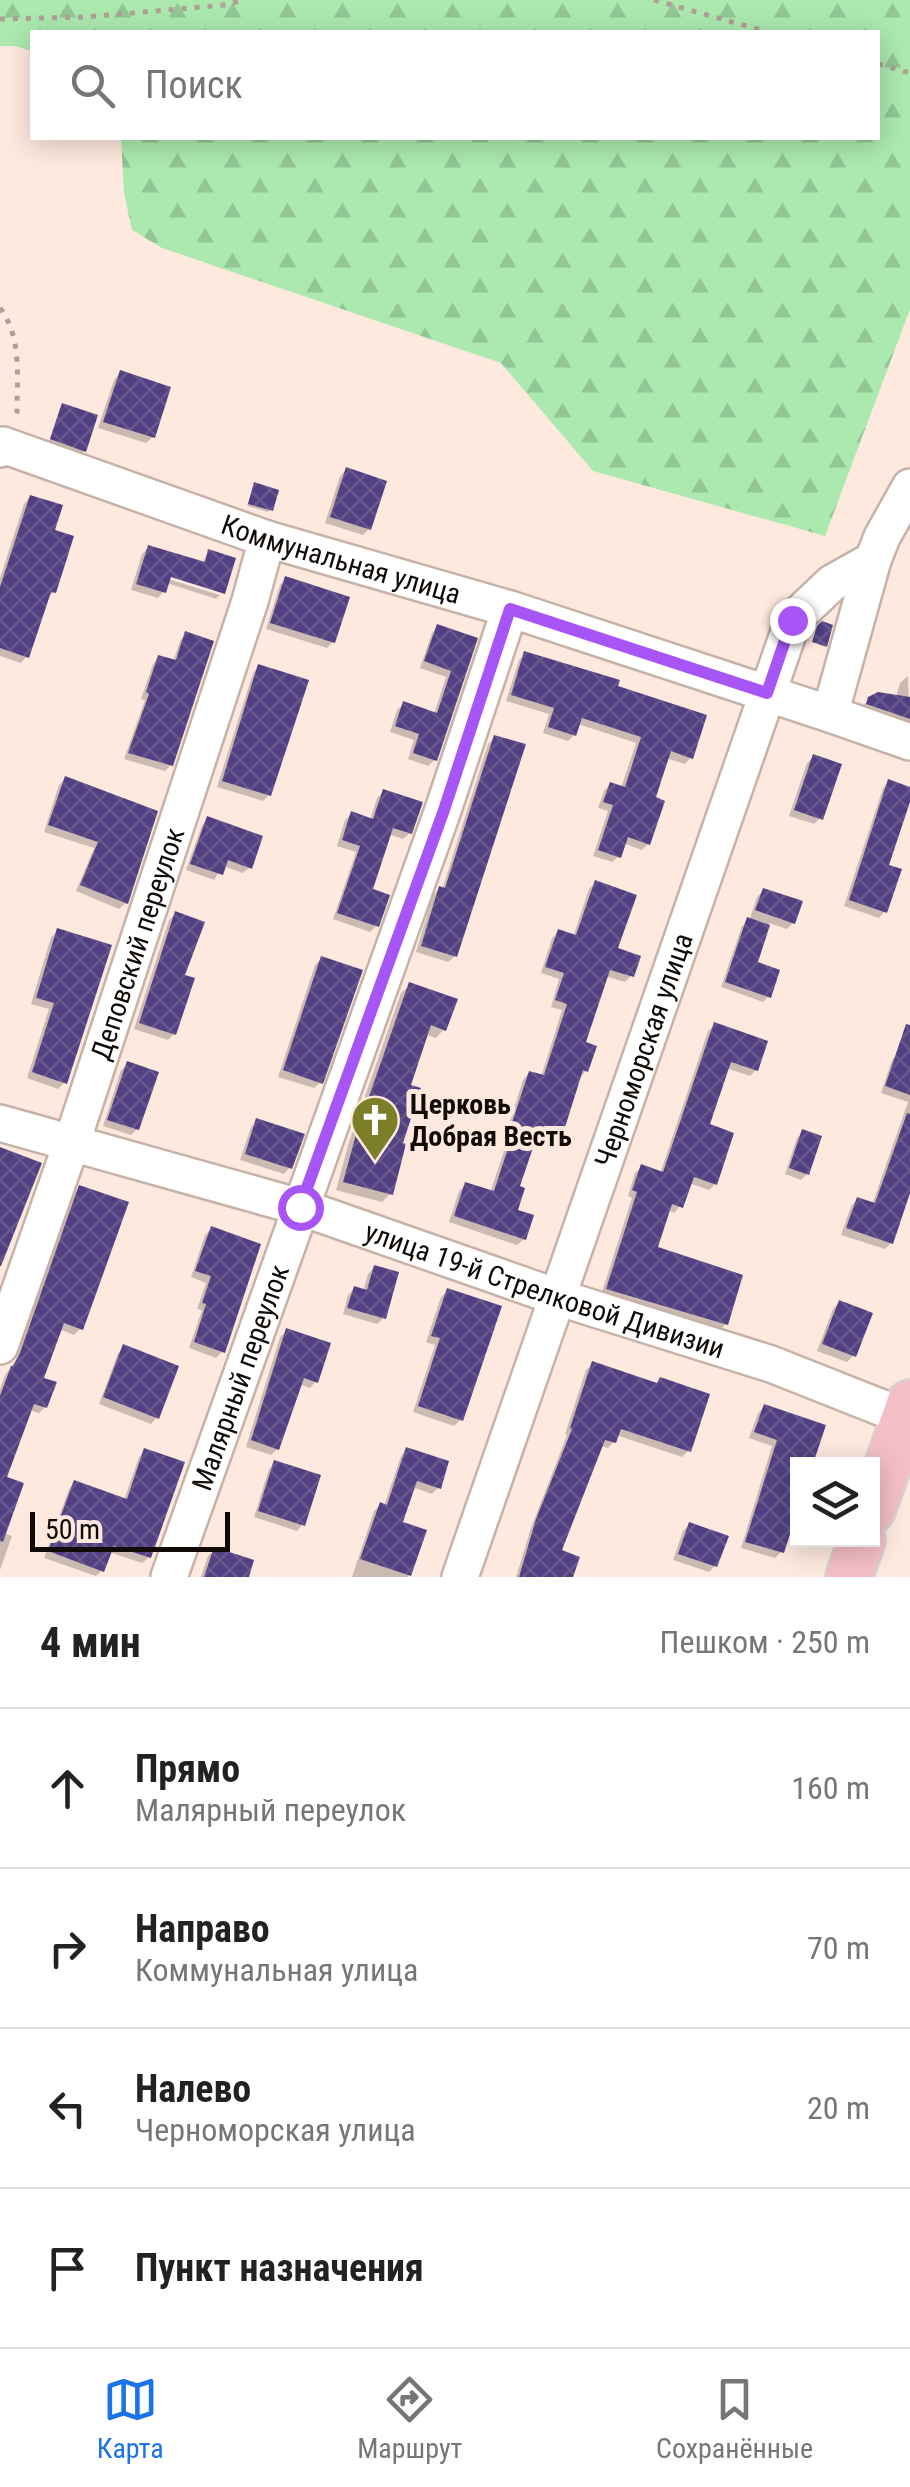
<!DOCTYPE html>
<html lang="ru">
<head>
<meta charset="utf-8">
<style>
  :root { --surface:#fff; --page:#f6f6f6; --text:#222; --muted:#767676; --line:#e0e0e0; --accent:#1a73e8 }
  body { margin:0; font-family:"Roboto Condensed",sans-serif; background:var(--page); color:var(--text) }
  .controls { position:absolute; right:30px; bottom:30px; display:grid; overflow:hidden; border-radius:0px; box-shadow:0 5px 25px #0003 }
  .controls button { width:90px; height:90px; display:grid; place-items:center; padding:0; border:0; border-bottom:2px solid var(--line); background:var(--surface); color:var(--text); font:50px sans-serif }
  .scale { position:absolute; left:30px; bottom:25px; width:200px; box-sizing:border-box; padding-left:10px; border:5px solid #110b07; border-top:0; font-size:28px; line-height:35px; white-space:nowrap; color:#110b07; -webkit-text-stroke:8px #fee9de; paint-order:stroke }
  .stop { position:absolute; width:30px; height:30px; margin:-22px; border:8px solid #a855f7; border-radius:50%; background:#fff }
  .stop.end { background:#a855f7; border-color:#fff; box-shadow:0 2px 10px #0008 }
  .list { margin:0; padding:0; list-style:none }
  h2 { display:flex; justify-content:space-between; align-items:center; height:130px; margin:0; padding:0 40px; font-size:42px }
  h2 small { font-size:32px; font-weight:400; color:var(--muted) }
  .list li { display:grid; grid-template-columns:65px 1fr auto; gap:30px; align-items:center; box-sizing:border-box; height:160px; padding:0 40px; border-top:2px solid var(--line) }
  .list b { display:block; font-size:38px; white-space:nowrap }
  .list p { margin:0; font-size:32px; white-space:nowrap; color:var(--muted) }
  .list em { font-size:32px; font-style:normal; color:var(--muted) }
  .icon { flex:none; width:55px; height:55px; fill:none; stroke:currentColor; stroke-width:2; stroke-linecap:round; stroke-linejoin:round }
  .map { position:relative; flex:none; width:910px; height:1577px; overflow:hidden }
  .search { position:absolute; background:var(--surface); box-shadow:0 5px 25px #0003; left:30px; right:30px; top:30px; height:110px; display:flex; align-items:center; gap:25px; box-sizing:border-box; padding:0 35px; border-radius:0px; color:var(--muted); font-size:38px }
  .sheet { height:770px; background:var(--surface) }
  nav { display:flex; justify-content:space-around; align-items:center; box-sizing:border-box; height:140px; border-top:2px solid var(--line); background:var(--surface); font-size:28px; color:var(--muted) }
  nav a { display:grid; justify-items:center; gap:5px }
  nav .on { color:var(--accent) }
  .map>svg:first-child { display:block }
  .forest { fill:url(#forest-firs) }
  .shadow { fill:#0003 }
  .building { fill:url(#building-cross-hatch) }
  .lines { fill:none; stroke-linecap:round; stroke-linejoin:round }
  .minor-casing { stroke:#c6b2a7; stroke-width:40 }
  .major-casing { stroke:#d4d3d2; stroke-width:50 }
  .path { stroke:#af9f97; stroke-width:5; stroke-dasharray:5 8; stroke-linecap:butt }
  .minor { stroke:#fff; stroke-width:35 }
  .major { stroke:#f4bec5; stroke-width:45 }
  .route { stroke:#a855f7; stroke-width:12 }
  .labels { text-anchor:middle; stroke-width:10; stroke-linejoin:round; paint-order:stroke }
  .street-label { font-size:28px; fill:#110b07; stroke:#fee9de }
  .poi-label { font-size:28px; font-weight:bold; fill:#110b07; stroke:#fee9de; text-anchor:start }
</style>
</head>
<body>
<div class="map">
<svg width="910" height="1577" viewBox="0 0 910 1577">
  <defs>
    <pattern id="forest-firs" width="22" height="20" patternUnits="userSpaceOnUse" patternTransform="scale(2.5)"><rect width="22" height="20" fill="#abe9ae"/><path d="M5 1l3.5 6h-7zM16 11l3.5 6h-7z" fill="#92c694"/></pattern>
    <pattern id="building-cross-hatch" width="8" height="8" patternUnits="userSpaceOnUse" patternTransform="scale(2.5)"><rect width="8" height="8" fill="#524082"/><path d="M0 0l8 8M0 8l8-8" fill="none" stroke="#66588c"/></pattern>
  </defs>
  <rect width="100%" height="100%" fill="#fee9de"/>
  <path class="forest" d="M0 0H910V309L825 536 593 471 501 363 162 248 132 230 124 193 121 138H878V32H32V51L15 46H0Z"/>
  <g class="shadow">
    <path d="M120 373 153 437 146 443 98 428 114 380Z"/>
    <path d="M60 408 84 451 82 453 49 442Z"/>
    <path d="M346 470 369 529 363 535 325 523 340 476Z"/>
    <path d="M253 488 270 510 268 512 247 506Z"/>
    <path d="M30 497 52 532 54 592 47 598 27 656 21 663 0 656V578L24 504Z"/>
    <path d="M148 548 201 564 209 552 233 559 160 571 158 576 220 595 216 599 167 583 164 591 158 598 131 590 142 554Z"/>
    <path d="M286 579 333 642 327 648 266 629 280 585Z"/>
    <path d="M438 627 475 640 435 760 428 766 408 759 414 740 390 732 397 710 404 704 434 714 446 677 420 668 432 633Z"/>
    <path d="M186 634 171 765 165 771 124 759 145 700 141 699 153 664 159 658 173 662 180 641Z"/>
    <path d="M525 654 615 687 691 757 685 764 666 758 653 799 648 844 642 850 623 843 619 856 612 862 593 856 608 811 598 808 604 791 610 784 621 788 636 743 578 724 574 735 568 741 543 733 549 714 506 701 519 660Z"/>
    <path d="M259 666 269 795 263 801 217 787 253 673Z"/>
    <path d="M908 676 910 730 861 707 870 699 896 697 900 683Z"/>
    <path d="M494 738 455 956 448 962 416 952 433 895 439 889 442 890 488 744Z"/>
    <path d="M813 757 820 818 814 824 789 816 807 763Z"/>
    <path d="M65 779 155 813 126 903 119 909 76 891 94 848 44 832 59 785Z"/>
    <path d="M889 782 910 789V794L885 866V911L879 918 844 906 883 788Z"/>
    <path d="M384 792 410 833 403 839 388 834 370 891 376 926 370 932 333 919 356 852 337 846 345 820 351 814 370 820 377 798Z"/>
    <path d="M208 819 250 867 243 873 223 866 214 880 186 870 202 825Z"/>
    <path d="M595 883 615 950 631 976 625 982 605 976 583 1044 586 1071 580 1077 559 1139 553 1145 533 1139 517 1188 515 1212 524 1239 517 1245 449 1222 459 1191 466 1185 490 1193 504 1151 501 1150 523 1080 529 1073 541 1077 562 1010 551 1007 559 979 541 973 552 938 558 932 573 937 589 889Z"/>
    <path d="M763 891 793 923 787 929 769 923 754 964 769 996 763 1002 721 987 742 926 749 921 757 897Z"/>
    <path d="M176 914 182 976 174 1034 168 1040 134 1029 169 920Z"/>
    <path d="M58 931 65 1082 58 1089 27 1078 49 1009 31 1004 51 937Z"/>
    <path d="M321 959V1082L314 1088 278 1077 315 965Z"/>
    <path d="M410 985 444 1029 436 1038 425 1034 408 1087 390 1194 382 1202 336 1190 349 1142 401 993Z"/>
    <path d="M715 1025 756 1070 750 1076 726 1068 706 1126 715 1184 709 1190 689 1183 680 1206 674 1213 667 1210 655 1248 726 1324 720 1330 601 1295 632 1198 628 1196 635 1173 642 1167 660 1174 708 1031Z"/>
    <path d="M898 1054 910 1055V1184L891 1243 885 1249 841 1235 851 1206 857 1200 872 1205 908 1102 881 1093 892 1060Z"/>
    <path d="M128 1064 137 1129 131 1135 103 1126 121 1070Z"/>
    <path d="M257 1121 290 1167 284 1174 240 1160 251 1127Z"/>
    <path d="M803 1132 807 1174 801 1180 785 1174 797 1138Z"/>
    <path d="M80 1188 81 1328 74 1335 59 1329 41 1379 45 1407 39 1413 29 1410 5 1479 3 1533 12 1536 0 1570V1389L5 1375 15 1362 74 1194Z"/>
    <path d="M211 1229 223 1351 216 1358 189 1348 202 1310 197 1309 206 1283 191 1277 205 1235Z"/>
    <path d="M374 1268 384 1318 377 1324 343 1314 348 1295 354 1289 363 1291 368 1274Z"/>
    <path d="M448 1290 461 1419 454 1426 413 1412 435 1345 426 1342 441 1297Z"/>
    <path d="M839 1303 869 1314 853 1356 847 1362 817 1351 833 1309Z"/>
    <path d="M287 1331 316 1381 310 1388 299 1384 277 1449 271 1455 246 1447 280 1337Z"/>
    <path d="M124 1347 157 1417 151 1424 99 1404 118 1353Z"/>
    <path d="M593 1364 655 1385 660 1380 688 1451 682 1457 616 1435 614 1442 608 1448 600 1446 559 1552 571 1577H516L531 1528 567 1435 565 1434 586 1370Z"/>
    <path d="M764 1407 823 1427 811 1464H798L781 1552 775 1558 741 1548 772 1446 749 1438 758 1413Z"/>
    <path d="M407 1450 438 1488 432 1494 412 1487 400 1523 409 1575 407 1577H352L374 1511 380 1505 384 1506 401 1456Z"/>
    <path d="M145 1451 149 1557 142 1563 109 1552 102 1570 96 1576 44 1558 69 1489 75 1482 124 1500 139 1457Z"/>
    <path d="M275 1463 303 1524 297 1531 254 1517 269 1469Z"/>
    <path d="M689 1525 715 1566 709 1572 673 1560 683 1531Z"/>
    <path d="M214 1550 246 1577H201L208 1556Z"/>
  </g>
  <g class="building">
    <path d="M120 370 171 387 155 438 103 422Z"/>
    <path d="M62 403 98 415 86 452 50 439Z"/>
    <path d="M346 467 387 481 371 530 330 517Z"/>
    <path d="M254 482 279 490 273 511 248 504Z"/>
    <path d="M30 495 63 505 55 530 74 536 56 593 51 592 29 658 0 648V587Z"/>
    <path d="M148 545 205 562 208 549 236 558 225 594 171 577 166 593 136 584Z"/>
    <path d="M285 576 350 597 335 643 270 623Z"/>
    <path d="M822 621 833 625 827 647 812 642 817 626Z"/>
    <path d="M437 624 478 638 437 761 413 753 419 734 395 726 403 701 437 713 451 671 424 661Z"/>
    <path d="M185 631 214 641 173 766 128 753 149 694 146 692 158 655 176 660Z"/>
    <path d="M524 651 620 680 618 686 707 715 693 759 671 751 656 797 665 801 650 845 628 837 621 858 598 850 613 805 603 802 610 782 625 787 641 737 582 718 576 736 548 727 554 708 511 695Z"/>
    <path d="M258 664 309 680 271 796 222 781Z"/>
    <path d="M878 692 910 697V719L866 704 868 697Z"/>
    <path d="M494 735 526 744 457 957 421 946 439 886 445 888Z"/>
    <path d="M813 754 842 764 823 820 794 810Z"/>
    <path d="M65 776 158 811 128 904 80 885 98 842 48 825Z"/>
    <path d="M888 779 910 787V802L889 865 902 869 887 913 849 900Z"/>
    <path d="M383 789 423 802 412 834 393 828 373 889 390 895 379 927 337 913 360 846 342 840 351 811 373 819Z"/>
    <path d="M207 816 263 836 252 869 228 860 223 875 190 864Z"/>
    <path d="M595 880 637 895 618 948 641 956 634 977 610 970 586 1042 597 1046 588 1072 583 1070 561 1140 538 1133 520 1186 525 1188 518 1210 534 1215 526 1240 454 1216 465 1182 494 1191 509 1145 505 1144 529 1071 544 1075 567 1004 555 1000 564 973 545 967 558 929 576 935Z"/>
    <path d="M763 888 803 901 795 924 755 910Z"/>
    <path d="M175 911 205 922 185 975 195 978 176 1035 139 1023Z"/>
    <path d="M747 917 770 925 758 962 780 970 771 998 725 982Z"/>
    <path d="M57 928 112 945 67 1084 32 1072 54 1003 36 998Z"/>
    <path d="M321 956 363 970 323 1084 283 1070Z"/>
    <path d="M409 982 458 999 446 1031 431 1025 411 1085 421 1088 403 1143 406 1144 393 1195 343 1182 357 1131Z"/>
    <path d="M714 1022 768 1041 758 1071 731 1062 710 1124 734 1133 717 1185 694 1177 683 1208 672 1204 658 1247 743 1275 728 1325 606 1289 637 1192 632 1190 641 1164 663 1172Z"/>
    <path d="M906 1024 910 1025V1095L885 1086Z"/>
    <path d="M127 1061 159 1072 139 1130 107 1120Z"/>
    <path d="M907 1113 910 1114V1193L893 1244 846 1228 857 1197 875 1203Z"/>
    <path d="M256 1118 305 1134 292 1169 245 1154Z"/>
    <path d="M802 1129 822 1136 809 1175 789 1168Z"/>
    <path d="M0 1147 42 1163 1 1266H0Z"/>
    <path d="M79 1185 129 1202 83 1330 64 1323 44 1378 57 1382 47 1408 34 1404 7 1477 24 1483 3 1542 0 1541V1396L11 1366H13L20 1353Z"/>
    <path d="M211 1226 261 1244 225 1353 194 1342 206 1304 202 1303 211 1276 195 1271Z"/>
    <path d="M374 1265 399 1272 386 1319 347 1308 354 1286 367 1290Z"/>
    <path d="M447 1288 502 1306 463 1421 418 1406 440 1338 431 1336Z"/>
    <path d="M839 1300 873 1313 856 1357 822 1344Z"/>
    <path d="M286 1328 331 1343 318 1383 304 1378 279 1450 251 1440Z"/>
    <path d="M123 1344 179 1366 159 1419 103 1397Z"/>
    <path d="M592 1361 657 1383 660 1377 710 1394 691 1452 621 1429 616 1443 605 1440 562 1550 580 1557 573 1577H519L536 1519 572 1429 570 1428Z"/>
    <path d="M764 1404 826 1425 813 1464H798V1509L784 1553 745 1542 777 1440 754 1432Z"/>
    <path d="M406 1447 449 1461 441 1489 417 1481 403 1522 427 1530 411 1576 360 1559 380 1502 387 1505Z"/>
    <path d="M144 1448 185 1462 151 1558 114 1546 104 1572 48 1551 74 1480 127 1499Z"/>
    <path d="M274 1460 321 1475 305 1526 258 1511Z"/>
    <path d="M689 1522 729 1536 717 1567 678 1554Z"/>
    <path d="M214 1547 254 1560 249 1577H204Z"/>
  </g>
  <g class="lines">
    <g class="minor-casing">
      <g id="minor">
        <path id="s1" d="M0 449 3 445 267 539 510 609 830 714 910 742"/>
        <path d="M830 714 873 560 882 537 910 487"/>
        <path id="s2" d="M0 1123 300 1207 557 1297 771 1364 910 1419"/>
        <path id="s3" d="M0 1346 71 1145 250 601 267 539"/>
        <path id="s4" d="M169 1577 443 810 510 609"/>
        <path id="s5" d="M460 1577 793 620 832 583 873 560"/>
      </g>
    </g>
    <g class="major-casing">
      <g id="major">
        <path d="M872 1510 910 1403"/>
        <path d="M849 1577 862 1540"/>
      </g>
    </g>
    <g class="path">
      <path d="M654 0 768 32"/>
      <path d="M0 19 85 17 224 5 244 0"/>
      <path d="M878 64 910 73"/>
      <path d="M0 308C22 337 17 377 17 412L14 420"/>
    </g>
    <use href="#minor" class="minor"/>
    <use href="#major" class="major"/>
  </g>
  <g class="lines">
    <path class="route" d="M300 1207 444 810 510 609 767 693 792 620"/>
  </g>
  <defs>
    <g id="church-pin" transform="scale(2.5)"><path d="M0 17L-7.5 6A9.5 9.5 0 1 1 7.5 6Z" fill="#7c7f28" stroke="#fee9de"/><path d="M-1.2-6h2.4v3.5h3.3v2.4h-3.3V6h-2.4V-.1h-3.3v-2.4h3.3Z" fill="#fff"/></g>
  </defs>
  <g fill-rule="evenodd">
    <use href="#church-pin" x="375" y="1120"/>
  </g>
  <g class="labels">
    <g class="street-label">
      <text dy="10" stroke="none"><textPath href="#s1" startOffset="362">Коммунальная улица</textPath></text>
      <text dy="10" stroke="none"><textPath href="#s3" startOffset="425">Деповский переулок</textPath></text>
      <text dy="10" stroke="none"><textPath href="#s5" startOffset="558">Черноморская улица</textPath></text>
      <text dy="10" stroke="none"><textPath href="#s2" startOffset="570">улица 19-й Стрелковой Дивизии</textPath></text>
      <text dy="10" stroke="none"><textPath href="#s4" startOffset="212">Малярный переулок</textPath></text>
    </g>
    <g class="poi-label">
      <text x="410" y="1114">Церковь<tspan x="410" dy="32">Добрая Весть</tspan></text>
    </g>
  </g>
</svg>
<div class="controls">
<button><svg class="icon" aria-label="layers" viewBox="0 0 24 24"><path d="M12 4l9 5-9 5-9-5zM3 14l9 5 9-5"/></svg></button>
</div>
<div class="scale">50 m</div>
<div class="stop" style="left:300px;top:1207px"></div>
<div class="stop end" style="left:792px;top:620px"></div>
<div class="search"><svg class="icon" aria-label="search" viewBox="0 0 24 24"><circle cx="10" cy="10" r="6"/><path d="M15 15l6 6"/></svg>Поиск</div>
</div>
<section class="sheet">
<h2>4 мин<small>Пешком · 250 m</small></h2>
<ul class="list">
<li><svg class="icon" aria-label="ahead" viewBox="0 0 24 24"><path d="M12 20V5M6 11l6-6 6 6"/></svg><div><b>Прямо</b><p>Малярный переулок</p></div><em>160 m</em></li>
<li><svg class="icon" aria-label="right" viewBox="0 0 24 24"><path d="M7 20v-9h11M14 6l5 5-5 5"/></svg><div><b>Направо</b><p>Коммунальная улица</p></div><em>70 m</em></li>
<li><svg class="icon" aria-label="left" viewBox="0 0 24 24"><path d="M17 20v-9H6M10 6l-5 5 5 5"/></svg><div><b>Налево</b><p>Черноморская улица</p></div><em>20 m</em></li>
<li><svg class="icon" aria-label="arrive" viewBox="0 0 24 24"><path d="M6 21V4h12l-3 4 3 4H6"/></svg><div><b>Пункт назначения</b></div></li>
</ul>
</section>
<nav>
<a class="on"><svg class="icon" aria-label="map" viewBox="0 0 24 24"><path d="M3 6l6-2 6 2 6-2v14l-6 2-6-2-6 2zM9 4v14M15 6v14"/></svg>Карта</a>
<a><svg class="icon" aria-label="directions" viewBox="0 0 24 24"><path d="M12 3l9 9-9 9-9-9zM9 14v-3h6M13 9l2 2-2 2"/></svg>Маршрут</a>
<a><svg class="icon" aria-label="saved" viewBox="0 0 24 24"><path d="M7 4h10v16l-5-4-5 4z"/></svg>Сохранённые</a>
</nav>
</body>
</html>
